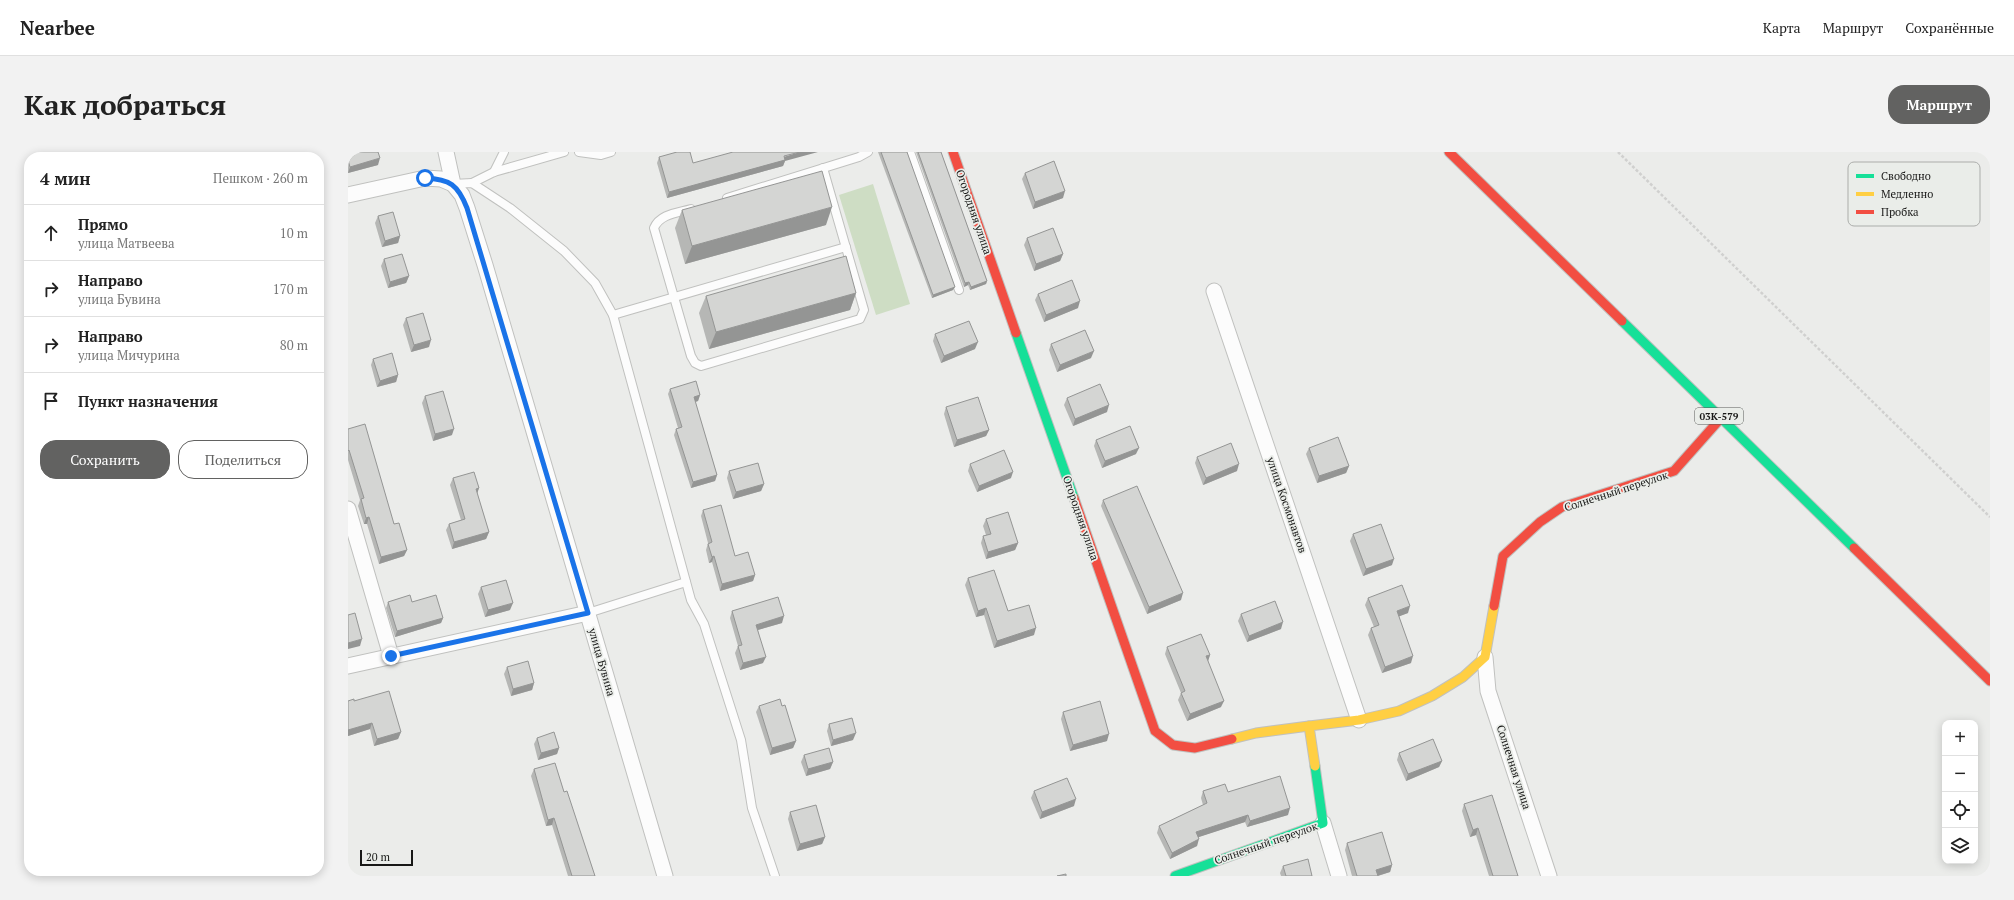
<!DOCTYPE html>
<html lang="ru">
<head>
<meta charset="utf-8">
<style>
  :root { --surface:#fff; --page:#f2f2f2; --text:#222; --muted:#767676; --line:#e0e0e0; --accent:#626261 }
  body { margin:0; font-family:"PT Serif",serif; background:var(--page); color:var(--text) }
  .controls { position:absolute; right:12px; bottom:12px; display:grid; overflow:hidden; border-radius:8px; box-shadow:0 2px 10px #0003 }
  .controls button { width:36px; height:36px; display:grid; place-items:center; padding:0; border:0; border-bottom:1px solid var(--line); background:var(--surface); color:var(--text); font:20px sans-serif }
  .scale { position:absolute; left:12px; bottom:10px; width:53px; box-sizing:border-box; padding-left:4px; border:2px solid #181817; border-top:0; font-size:11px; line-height:14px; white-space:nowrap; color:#181817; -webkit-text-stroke:3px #eaede9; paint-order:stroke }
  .stop { position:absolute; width:12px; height:12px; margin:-9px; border:3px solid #1a73e8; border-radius:50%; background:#fff }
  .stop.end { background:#1a73e8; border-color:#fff; box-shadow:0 1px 4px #0008 }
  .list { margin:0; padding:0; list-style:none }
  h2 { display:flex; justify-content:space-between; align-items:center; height:52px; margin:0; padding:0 16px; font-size:17px }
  h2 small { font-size:13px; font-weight:400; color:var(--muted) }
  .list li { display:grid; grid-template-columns:26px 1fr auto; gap:12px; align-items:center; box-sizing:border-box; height:56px; padding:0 16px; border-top:1px solid var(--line) }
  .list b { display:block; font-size:15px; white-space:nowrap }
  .list p { margin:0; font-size:13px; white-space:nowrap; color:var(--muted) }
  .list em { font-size:13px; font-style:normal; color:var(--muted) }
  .actions { display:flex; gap:8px; padding:12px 16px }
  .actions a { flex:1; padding:9px 0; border:1px solid var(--accent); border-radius:16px; text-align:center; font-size:14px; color:var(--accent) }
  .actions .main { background:var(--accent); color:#fff }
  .icon { flex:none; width:22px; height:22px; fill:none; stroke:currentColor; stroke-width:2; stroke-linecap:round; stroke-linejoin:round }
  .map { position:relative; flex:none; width:1642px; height:724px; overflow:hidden; border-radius:16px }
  header { display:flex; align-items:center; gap:24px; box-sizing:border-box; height:56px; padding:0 20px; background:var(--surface); border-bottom:1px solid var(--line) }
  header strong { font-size:19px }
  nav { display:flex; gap:22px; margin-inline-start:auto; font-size:14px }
  .intro { display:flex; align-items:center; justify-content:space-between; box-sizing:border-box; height:96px; padding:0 24px }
  h1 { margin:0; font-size:28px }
  .button { padding:10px 18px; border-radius:16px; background:var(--accent); color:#fff; font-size:14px; font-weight:700 }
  main { display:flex; gap:24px; padding:0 24px }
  aside { flex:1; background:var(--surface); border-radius:16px; box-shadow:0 2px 10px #0003 }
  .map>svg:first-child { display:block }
  .green { fill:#ceddc4 }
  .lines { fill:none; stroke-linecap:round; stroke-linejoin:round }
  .lane-casing { stroke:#c0c1bf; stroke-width:10 }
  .street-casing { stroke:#c0c1bf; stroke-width:17 }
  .fast-casing { stroke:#c0c1bf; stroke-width:11 }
  .slow-casing { stroke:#c0c1bf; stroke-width:11 }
  .jam-casing { stroke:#c0c1bf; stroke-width:11 }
  .path { stroke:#d0d0cf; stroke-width:2.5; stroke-dasharray:3 2; stroke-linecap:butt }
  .lane { stroke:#fcfcfc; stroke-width:8 }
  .street { stroke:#fcfcfc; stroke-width:15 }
  .fast { stroke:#16e098; stroke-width:9 }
  .slow { stroke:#ffcf43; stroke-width:9 }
  .jam { stroke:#f24e42; stroke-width:9 }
  .wall { fill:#b6b7b5 }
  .shaded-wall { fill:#949594 }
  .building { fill:#d4d5d3; stroke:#949594 }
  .route { stroke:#1a73e8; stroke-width:5 }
  .labels { text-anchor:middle; stroke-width:3.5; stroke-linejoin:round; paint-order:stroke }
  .shield { fill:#eaede9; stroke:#575856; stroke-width:1 }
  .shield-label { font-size:10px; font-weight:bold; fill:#181817 }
  .street-label { font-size:11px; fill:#181817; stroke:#eaede9 }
  .key { fill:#eaede9; stroke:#abadaa; stroke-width:1 }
  .key-label { font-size:11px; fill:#181817 }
</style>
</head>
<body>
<header>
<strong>Nearbee</strong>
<nav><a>Карта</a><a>Маршрут</a><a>Сохранённые</a></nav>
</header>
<div class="intro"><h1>Как добраться</h1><a class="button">Маршрут</a></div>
<main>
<aside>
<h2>4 мин<small>Пешком · 260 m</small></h2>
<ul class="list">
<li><svg class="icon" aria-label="ahead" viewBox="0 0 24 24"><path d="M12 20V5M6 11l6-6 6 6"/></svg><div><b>Прямо</b><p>улица Матвеева</p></div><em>10 m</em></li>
<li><svg class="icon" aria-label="right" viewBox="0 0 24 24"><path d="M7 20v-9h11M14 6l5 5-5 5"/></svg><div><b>Направо</b><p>улица Бувина</p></div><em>170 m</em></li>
<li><svg class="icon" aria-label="right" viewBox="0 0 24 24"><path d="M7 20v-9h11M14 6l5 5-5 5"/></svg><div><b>Направо</b><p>улица Мичурина</p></div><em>80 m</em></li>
<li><svg class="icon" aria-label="arrive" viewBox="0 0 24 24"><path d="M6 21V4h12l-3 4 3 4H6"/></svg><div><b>Пункт назначения</b></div></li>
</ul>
<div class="actions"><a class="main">Сохранить</a><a>Поделиться</a></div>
</aside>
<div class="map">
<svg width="1642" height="724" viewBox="0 0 1642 724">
  <rect width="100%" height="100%" fill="#ebecea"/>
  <path class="green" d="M525 32 562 152 528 163 491 43Z"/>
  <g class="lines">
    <g class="lane-casing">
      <g id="lane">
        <path d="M231 0 253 3 263 0"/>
        <path d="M562 0 611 138"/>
        <path d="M146 20 156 0"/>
        <path d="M124 31 146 20 216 0"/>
        <path d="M105 32 124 31 162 56 216 99 247 131 265 163 343 448 356 472 393 588 404 656 427 724"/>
        <path d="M379 46 511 5 520 0"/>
        <path d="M343 57C329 61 312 62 306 76L343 204 347 211 353 214 512 167 516 158 475 16"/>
        <path d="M265 163 498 95"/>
        <path d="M240 461 338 430"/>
      </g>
    </g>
    <g class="street-casing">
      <g id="street">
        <path d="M98 0 105 32 114 43 119 56 137 113 317 724"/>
        <path d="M0 43 77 26 93 27 105 32"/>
        <path d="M866 139 1011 568"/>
        <path d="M0 357 43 504"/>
        <path d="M1137 505 1140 539 1201 724"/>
        <path d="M0 514 240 461"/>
        <path d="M975 671 991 724"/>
      </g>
    </g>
    <g class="fast-casing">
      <g id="fast">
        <path d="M1274 169 1506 396"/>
        <path d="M668 181 726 346"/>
        <path d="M827 724 975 671 967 614"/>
      </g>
    </g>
    <g class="slow-casing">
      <g id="slow">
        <path d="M884 587 908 581 961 574"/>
        <path d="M967 614 961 574 1011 568 1051 559 1084 544 1115 525 1137 505 1146 454"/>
      </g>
    </g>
    <g class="jam-casing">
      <g id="jam">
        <path d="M605 0 668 181"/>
        <path d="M1101 0 1274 169"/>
        <path d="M726 346 807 579 825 593 847 596 884 587"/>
        <path d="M1506 396 1642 529"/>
        <path d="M1146 454 1155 404 1192 370 1214 355 1326 319 1373 266"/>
      </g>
    </g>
    <path class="path" d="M1270 0 1642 365"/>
    <use href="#lane" class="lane"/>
    <use href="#street" class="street"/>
    <use href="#fast" class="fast"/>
    <use href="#slow" class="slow"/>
    <use href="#jam" class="jam"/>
  </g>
  <g class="wall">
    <path d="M0 0 30 13 0 21Z"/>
    <path d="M530 0H559L605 138 584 146Z"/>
    <path d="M568 0H593L639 129 638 132 622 138 620 133 616 135Z"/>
    <path d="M311 5 345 11 437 9 435 14 319 46 309 11Z"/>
    <path d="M677 21 715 46 685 57 674 27Z"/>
    <path d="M334 58 478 73 337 112 327 76Z"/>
    <path d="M30 64 52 84 50 91 34 95 27 71Z"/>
    <path d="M679 86 715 102 712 109 686 119 676 93Z"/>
    <path d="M36 107 61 124 58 131 40 136 33 114Z"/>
    <path d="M508 141 502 158 361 197 351 161 358 144Z"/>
    <path d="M690 142 730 156 696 170 687 148Z"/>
    <path d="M58 166 81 195 63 200 55 173Z"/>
    <path d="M587 182 627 197 593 211 585 189Z"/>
    <path d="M703 192 743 206 709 220 701 198Z"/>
    <path d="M25 207 50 223 48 230 29 235 23 213Z"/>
    <path d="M322 237 352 243 350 249 347 250 369 323 367 329 343 336 326 283 328 277 330 276 320 242Z"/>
    <path d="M77 244 104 283 85 289 74 251Z"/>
    <path d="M719 246 759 260 725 274 716 253Z"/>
    <path d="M598 255 641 278 638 284 606 295 596 262Z"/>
    <path d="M0 277 59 398 56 404 31 412 19 372H16L10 354 12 348 0 308Z"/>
    <path d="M748 288 788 302 754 316 746 294Z"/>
    <path d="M961 296 1001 314 998 321 969 331 958 302Z"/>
    <path d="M849 305 889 319 855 333 847 311Z"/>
    <path d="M622 312 663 326 629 340 620 319Z"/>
    <path d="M381 319 416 332 413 339 385 347 379 326Z"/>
    <path d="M105 326 131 336 129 341 141 380 138 387 104 397 98 378 101 372 113 368 102 333Z"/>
    <path d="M755 348 833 448 799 462 753 354Z"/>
    <path d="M355 358 387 404 407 423 405 429 372 439 364 410 361 411 358 398 360 391 353 364Z"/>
    <path d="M638 367 670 391 667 398 638 407 633 391 635 384 638 383 635 374Z"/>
    <path d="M1005 382 1044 413 1015 424 1002 389Z"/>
    <path d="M620 426 660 459 686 483 646 496 636 463 628 465 617 433Z"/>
    <path d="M133 435 162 458 137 465 130 442Z"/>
    <path d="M1020 446 1060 461 1051 464 1063 511 1034 521 1020 483 1023 476 1026 475 1017 453Z"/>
    <path d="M40 450H64L95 466 93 471 47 485 38 456Z"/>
    <path d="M384 459 434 471 410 478 415 511 392 518 387 501 390 494 382 466Z"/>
    <path d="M893 462 933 477 899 490 890 469Z"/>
    <path d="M819 495 862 503 860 509 873 555 839 569 830 548 833 541 817 502Z"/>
    <path d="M159 515 186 531 184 538 163 544 156 522Z"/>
    <path d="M0 549H6L53 580 50 587 26 594 22 577 0 584Z"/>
    <path d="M411 554H434L448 589 445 596 422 603 408 560Z"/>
    <path d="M715 560 759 589 722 599 713 567Z"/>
    <path d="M481 572 505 588 483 594 479 579Z"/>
    <path d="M189 586 211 596 209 602 190 608 186 592Z"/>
    <path d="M1051 601 1094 609 1091 615 1058 629 1049 608Z"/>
    <path d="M456 603 485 610 482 617 458 624 453 610Z"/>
    <path d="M186 617 216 640 247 724H220L204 673 198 674 183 624Z"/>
    <path d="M686 639 726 654 692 667 683 646Z"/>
    <path d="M855 639 880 640 940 663 899 675 897 670 850 685 849 694 822 707 809 681 811 674 855 653 853 646Z"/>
    <path d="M1116 652 1170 724H1141L1128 683 1122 685 1114 659Z"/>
    <path d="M442 660 477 685 474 692 449 699 440 667Z"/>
    <path d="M999 691 1044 713 1042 720 1030 724H1004L997 698Z"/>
    <path d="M935 714 964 724H933L932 721Z"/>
  </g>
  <g class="shaded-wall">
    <path d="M452 0H470L437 9 435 14 319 46 321 40Z"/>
    <path d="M32 6 30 13 0 21 2 15Z"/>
    <path d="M717 39 715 46 685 57 687 50Z"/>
    <path d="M484 55 478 73 337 112 344 94Z"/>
    <path d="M52 84 50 91 34 95 37 89Z"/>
    <path d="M715 102 712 109 686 119 688 112Z"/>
    <path d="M61 124 58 131 40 136 42 130Z"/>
    <path d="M639 129 638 132 622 138 623 135Z"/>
    <path d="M621 130 620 133 616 135 617 131Z"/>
    <path d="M607 135 605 138 584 146 585 143Z"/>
    <path d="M508 141 502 158 361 197 368 180Z"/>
    <path d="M732 149 730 156 696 170 698 163Z"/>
    <path d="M83 188 81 195 63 200 66 193Z"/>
    <path d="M630 190 627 197 593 211 596 204Z"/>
    <path d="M746 199 743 206 709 220 712 213Z"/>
    <path d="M50 223 48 230 29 235 32 229Z"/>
    <path d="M352 243 350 249 344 251 346 245Z"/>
    <path d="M761 253 759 260 725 274 727 267Z"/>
    <path d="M106 277 104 283 85 289 87 282Z"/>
    <path d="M641 278 638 284 606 295 609 288Z"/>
    <path d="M791 296 788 302 754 316 757 309Z"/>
    <path d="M891 312 889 319 855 333 858 326Z"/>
    <path d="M1001 314 998 321 969 331 971 324Z"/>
    <path d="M665 320 663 326 629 340 631 334Z"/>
    <path d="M369 323 367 329 343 336 345 330Z"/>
    <path d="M416 332 413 339 385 347 388 340Z"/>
    <path d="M131 336 129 342 128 337Z"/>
    <path d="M21 365 19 372H16L18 366Z"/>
    <path d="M141 380 138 387 104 397 106 390Z"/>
    <path d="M670 391 667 398 638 407 640 400Z"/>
    <path d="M59 398 56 404 31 412 33 405Z"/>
    <path d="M366 404 364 410 361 411 364 405Z"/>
    <path d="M1046 407 1044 413 1015 424 1018 417Z"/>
    <path d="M407 423 405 429 372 439 374 432Z"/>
    <path d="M835 441 833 448 799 462 801 455Z"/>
    <path d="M165 451 162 458 137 465 140 458Z"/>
    <path d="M1062 454 1060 461 1047 466 1049 459Z"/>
    <path d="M638 456 636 463 628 465 630 459Z"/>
    <path d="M436 464 434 471 406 479 408 473Z"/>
    <path d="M95 466 93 471 47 485 49 479Z"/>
    <path d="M935 470 933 477 899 490 901 484Z"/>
    <path d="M688 476 686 483 646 496 649 489Z"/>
    <path d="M14 487 12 494 0 497V491Z"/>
    <path d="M862 503 860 509 858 504Z"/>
    <path d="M1065 504 1063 511 1034 521 1037 515Z"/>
    <path d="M418 505 415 511 392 518 395 511Z"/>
    <path d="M186 531 184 538 163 544 165 537Z"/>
    <path d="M876 549 873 555 839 569 842 562Z"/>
    <path d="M24 571 22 577 0 584V578Z"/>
    <path d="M53 580 50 587 26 594 29 587Z"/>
    <path d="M508 581 505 588 483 594 485 588Z"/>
    <path d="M761 582 759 589 722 599 725 593Z"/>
    <path d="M448 589 445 596 422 603 424 596Z"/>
    <path d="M211 596 209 602 190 608 193 601Z"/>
    <path d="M1094 609 1091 615 1058 629 1060 622Z"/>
    <path d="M485 610 482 617 458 624 460 617Z"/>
    <path d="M728 647 726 654 692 667 694 660Z"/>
    <path d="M942 656 940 663 899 675 902 669Z"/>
    <path d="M900 663 897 670 845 687 848 680Z"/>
    <path d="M206 666 204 673 198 674 200 668Z"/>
    <path d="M1130 676 1128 683 1122 685 1125 678Z"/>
    <path d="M477 685 474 692 449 699 452 692Z"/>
    <path d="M851 687 849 694 822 707 824 701Z"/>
    <path d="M1044 713 1042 720 1029 724 1028 718Z"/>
  </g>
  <g class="building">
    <path d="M0 0H30L32 6 2 15 0 8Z"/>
    <path d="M329 0H342L345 11 385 0H452L436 4 437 8 321 40 311 5Z"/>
    <path d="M533 0H559L607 135 585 143Z"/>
    <path d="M570 0H593L639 129 623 135 621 130 617 131Z"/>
    <path d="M706 9 717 39 687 50 677 21Z"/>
    <path d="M474 19 484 55 344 94 334 58Z"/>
    <path d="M45 60 52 84 37 89 30 64Z"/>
    <path d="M705 76 715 102 688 112 679 86Z"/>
    <path d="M54 102 61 124 42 130 36 107Z"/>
    <path d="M498 104 508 141 368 180 358 144Z"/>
    <path d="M724 128 732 149 698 163 690 142Z"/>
    <path d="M75 161 83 188 66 193 58 166Z"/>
    <path d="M621 169 630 190 596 204 587 182Z"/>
    <path d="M737 178 746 199 712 213 703 192Z"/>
    <path d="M44 201 50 223 32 229 25 207Z"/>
    <path d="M348 229 352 243 346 245 369 323 345 330 328 277 334 275 322 237Z"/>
    <path d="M752 232 761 253 727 267 719 246Z"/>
    <path d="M95 239 106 277 87 282 77 244Z"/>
    <path d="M630 245 641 278 609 288 598 255Z"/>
    <path d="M17 272 46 372 51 371 59 398 33 405 21 365 18 366 13 347 16 346 1 298 0 299V277Z"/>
    <path d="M782 274 791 296 757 309 748 288Z"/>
    <path d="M990 285 1001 314 971 324 961 296Z"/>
    <path d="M883 291 891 312 858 326 849 305Z"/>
    <path d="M656 298 665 320 631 334 622 312Z"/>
    <path d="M410 311 416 332 388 340 381 319Z"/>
    <path d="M126 320 131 336 128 337 141 380 106 390 101 372 117 367 105 326Z"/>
    <path d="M789 334 835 441 801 455 755 348Z"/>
    <path d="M373 353 387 404 400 400 407 423 374 432 366 404 364 405 360 392 364 390 355 358Z"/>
    <path d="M660 360 670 391 640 400 635 384 643 382 638 367Z"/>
    <path d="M1033 372 1046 407 1018 417 1005 382Z"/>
    <path d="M646 418 660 459 681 453 688 476 649 489 638 456 630 459 620 426Z"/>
    <path d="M158 428 165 451 140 458 133 435Z"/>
    <path d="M1054 433 1062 454 1049 459 1065 504 1037 515 1023 476 1031 473 1020 446Z"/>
    <path d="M62 443 64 450 88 443 95 466 49 479 40 450Z"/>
    <path d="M430 445 436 464 408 473 418 505 395 511 390 494 394 493 384 459Z"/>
    <path d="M927 449 935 470 901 484 893 462Z"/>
    <path d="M7 461 14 487 0 491V463Z"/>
    <path d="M853 482 862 503 858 504 876 549 842 562 833 541 837 539 819 495Z"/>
    <path d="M180 509 186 531 165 537 159 515Z"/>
    <path d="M41 539 53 580 29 587 24 571 0 578V549L6 547V549Z"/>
    <path d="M432 547 434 554 437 553 448 589 424 596 411 554Z"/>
    <path d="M752 549 761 582 725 593 715 560Z"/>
    <path d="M504 566 508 581 485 588 481 572Z"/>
    <path d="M206 580 211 596 193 601 189 586Z"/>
    <path d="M1085 587 1094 609 1060 622 1051 601Z"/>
    <path d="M481 596 485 610 460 617 456 603Z"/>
    <path d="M207 611 216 640 219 639 247 724H224L206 666 200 668 186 617Z"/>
    <path d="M932 624 942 656 902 669 900 663 848 680 851 687 824 701 811 674 859 651 855 639 877 632 880 640Z"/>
    <path d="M719 626 728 647 694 660 686 639Z"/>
    <path d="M1144 643 1170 724H1145L1130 676 1125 678 1116 652Z"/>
    <path d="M468 653 477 685 452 692 442 660Z"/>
    <path d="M1034 680 1044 713 1028 718 1030 724H1009L999 691Z"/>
    <path d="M960 707 964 724H938L935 714Z"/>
    <path d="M718 722V724H709Z"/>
  </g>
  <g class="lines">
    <path class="route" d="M43 504 240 461 119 56C110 33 102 27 77 26"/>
  </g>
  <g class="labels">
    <rect class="shield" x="1347" y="256" width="48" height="16" rx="3"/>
    <g class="shield-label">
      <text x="1371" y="268">03К-579</text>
    </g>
    <g class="street-label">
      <text transform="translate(626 60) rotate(71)" y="4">Огородняя улица</text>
      <text transform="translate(1268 339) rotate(-18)" y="4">Солнечный переулок</text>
      <text transform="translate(939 353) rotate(71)" y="4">улица Космонавтов</text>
      <text transform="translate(733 366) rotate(71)" y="4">Огородняя улица</text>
      <text transform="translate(254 510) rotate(74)" y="4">улица Бувина</text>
      <text transform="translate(1166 615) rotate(72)" y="4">Солнечная улица</text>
      <text transform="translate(918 691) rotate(-19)" y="4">Солнечный переулок</text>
    </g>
  </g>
  <rect x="1500" y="10" width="132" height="64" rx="6" class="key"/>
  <rect x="1508" y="22" width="18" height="4" fill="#16e098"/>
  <rect x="1508" y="40" width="18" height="4" fill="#ffcf43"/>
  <rect x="1508" y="58" width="18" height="4" fill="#f24e42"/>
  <g class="key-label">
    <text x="1533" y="28">Свободно</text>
    <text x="1533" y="46">Медленно</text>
    <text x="1533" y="64">Пробка</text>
  </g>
</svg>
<div class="controls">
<button>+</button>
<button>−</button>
<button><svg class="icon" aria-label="locate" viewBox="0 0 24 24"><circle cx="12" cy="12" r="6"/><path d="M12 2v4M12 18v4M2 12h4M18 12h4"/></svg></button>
<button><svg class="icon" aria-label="layers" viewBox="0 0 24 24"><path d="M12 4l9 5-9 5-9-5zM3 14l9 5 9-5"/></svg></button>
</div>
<div class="scale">20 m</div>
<div class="stop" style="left:77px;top:26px"></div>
<div class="stop end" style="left:43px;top:504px"></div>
</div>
</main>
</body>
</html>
